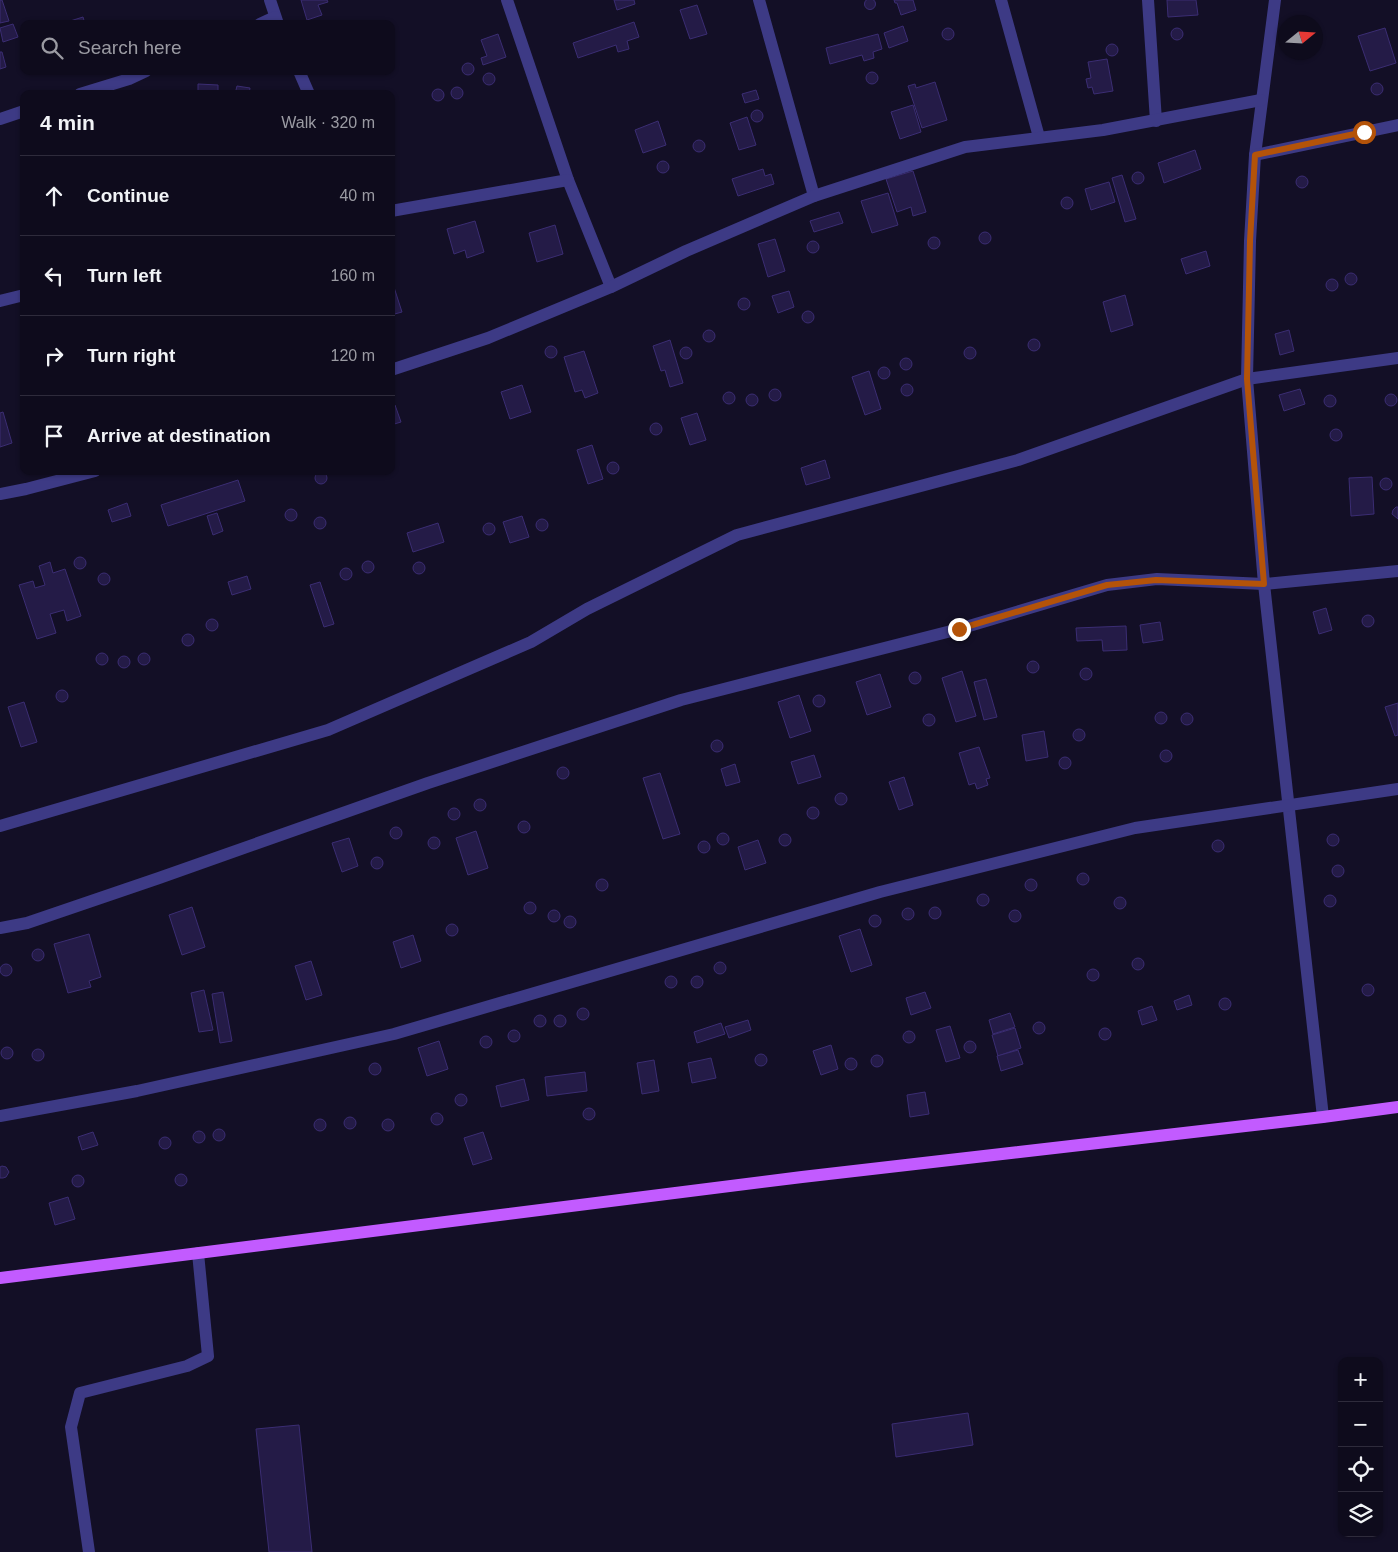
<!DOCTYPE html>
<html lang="en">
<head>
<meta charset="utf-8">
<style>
  :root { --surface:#0e0b1c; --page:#171425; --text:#f1f3f6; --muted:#9b9ba3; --line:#2e2b3b }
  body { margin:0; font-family:Helvetica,sans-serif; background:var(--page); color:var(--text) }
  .controls { position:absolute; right:15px; bottom:15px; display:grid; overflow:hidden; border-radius:10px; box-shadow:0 1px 4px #0004 }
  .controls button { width:45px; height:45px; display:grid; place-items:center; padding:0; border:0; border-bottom:1px solid var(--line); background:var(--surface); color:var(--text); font:25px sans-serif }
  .compass { position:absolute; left:1278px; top:15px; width:45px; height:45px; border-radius:50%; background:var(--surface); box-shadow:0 1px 4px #0004; rotate:72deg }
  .stop { position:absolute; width:15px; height:15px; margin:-11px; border:4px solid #b45309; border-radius:50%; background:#fff }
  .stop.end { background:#b45309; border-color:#fff; box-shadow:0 1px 5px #0008 }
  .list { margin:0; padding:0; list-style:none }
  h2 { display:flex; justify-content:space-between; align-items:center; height:65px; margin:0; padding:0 20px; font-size:21px }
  h2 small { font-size:16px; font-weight:400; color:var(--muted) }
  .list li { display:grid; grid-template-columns:32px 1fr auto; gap:15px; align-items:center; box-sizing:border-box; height:80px; padding:0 20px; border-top:1px solid var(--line) }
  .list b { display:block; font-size:19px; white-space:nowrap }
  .list em { font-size:16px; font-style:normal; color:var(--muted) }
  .icon { flex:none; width:28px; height:28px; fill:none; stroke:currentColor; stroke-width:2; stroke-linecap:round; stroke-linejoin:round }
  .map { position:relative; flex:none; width:1398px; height:1552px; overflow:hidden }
  .search { position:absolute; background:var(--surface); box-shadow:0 1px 4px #0004; left:20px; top:20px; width:375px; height:55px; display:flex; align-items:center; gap:12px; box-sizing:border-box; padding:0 18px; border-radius:10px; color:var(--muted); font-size:19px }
  .panel { position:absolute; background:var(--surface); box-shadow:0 1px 4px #0004; left:20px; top:90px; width:375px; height:385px; border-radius:10px }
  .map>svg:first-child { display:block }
  .building { fill:#241b47; stroke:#3b2d73 }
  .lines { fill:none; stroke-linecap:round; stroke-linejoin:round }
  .minor { stroke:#3d3a85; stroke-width:12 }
  .major { stroke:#c25bff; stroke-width:12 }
  .route { stroke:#b45309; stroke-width:6 }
</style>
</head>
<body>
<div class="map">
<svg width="1398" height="1552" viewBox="0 0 1398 1552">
  <rect width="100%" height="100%" fill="#130f26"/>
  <g class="building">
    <circle cx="870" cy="4" r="5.5"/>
    <path d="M0 0H2L9 21 0 23Z"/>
    <path d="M301 0H327L328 2 318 5 322 15 307 20Z"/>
    <path d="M614 0H634L635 4 617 10Z"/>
    <path d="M894 0H913L916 10 901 15 897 3H895Z"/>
    <path d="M1167 0H1196L1198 15 1168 17Z"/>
    <path d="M697 5 707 34 690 39 680 10Z"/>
    <path d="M83 17 85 24H68L67 22Z"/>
    <path d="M634 22 639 37 627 41 629 49 618 52 616 45 578 58 573 43Z"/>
    <path d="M13 24 18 37 3 42 0 28Z"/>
    <path d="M903 26 908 41 889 48 884 33Z"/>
    <path d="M1385 28 1396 63 1370 71 1358 36Z"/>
    <circle cx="948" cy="34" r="6"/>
    <circle cx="1177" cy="34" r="6"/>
    <path d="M498 34 506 57 483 65 481 58 487 56 481 40Z"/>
    <path d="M878 34 882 49 873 52 874 58 864 61 862 55 830 64 826 48Z"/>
    <circle cx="1112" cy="50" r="6"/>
    <path d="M0 52H2L6 67 0 69Z"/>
    <path d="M1107 59 1113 91 1094 94 1092 87 1088 88 1086 79 1091 78 1088 62Z"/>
    <circle cx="468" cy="69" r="6"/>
    <circle cx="872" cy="78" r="6"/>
    <circle cx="489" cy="79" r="6"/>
    <path d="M935 82 947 120 922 128 908 86 915 84 916 88Z"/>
    <circle cx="1377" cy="89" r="6"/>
    <path d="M198 84 218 85V94H198Z"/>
    <path d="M237 86 250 88 249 94H235Z"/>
    <circle cx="457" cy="93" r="6"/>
    <circle cx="438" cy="95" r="6"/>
    <path d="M756 90 759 99 745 103 742 94Z"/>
    <path d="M913 105 921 132 900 139 891 112Z"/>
    <circle cx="757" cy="116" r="6"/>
    <path d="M747 117 756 145 739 150 730 123Z"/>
    <path d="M658 121 666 145 643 153 635 130Z"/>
    <circle cx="699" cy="146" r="6"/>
    <path d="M1195 150 1201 169 1164 183 1158 163Z"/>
    <circle cx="663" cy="167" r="6"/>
    <path d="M763 169 765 176 771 174 774 184 738 196 732 179Z"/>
    <path d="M913 171 926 212 913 216 911 207 897 212 886 179Z"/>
    <circle cx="1138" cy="178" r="6"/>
    <path d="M1122 175 1136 219 1125 222 1112 178Z"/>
    <circle cx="1302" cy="182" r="6"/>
    <path d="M1109 182 1115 202 1091 210 1085 189Z"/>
    <path d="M888 193 898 225 872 233 861 201Z"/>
    <circle cx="1067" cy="203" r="6"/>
    <path d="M839 212 843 223 814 232 810 221Z"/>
    <path d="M475 221 484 252 467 258 465 250 454 254 447 229Z"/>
    <path d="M555 225 563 254 537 262 529 233Z"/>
    <circle cx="985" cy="238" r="6"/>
    <circle cx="934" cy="243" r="6"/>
    <path d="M775 239 785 271 768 277 758 244Z"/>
    <circle cx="813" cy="247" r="6"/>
    <path d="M1206 251 1210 266 1186 274 1181 259Z"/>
    <circle cx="1351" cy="279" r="6"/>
    <path d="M391 278 402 312 391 315Z"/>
    <circle cx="1332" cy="285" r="6"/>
    <path d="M789 291 794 307 778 313 772 296Z"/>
    <path d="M1125 295 1133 325 1111 332 1103 302Z"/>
    <circle cx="744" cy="304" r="6"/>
    <circle cx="808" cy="317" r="6"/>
    <path d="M1289 330 1294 351 1280 355 1275 334Z"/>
    <circle cx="709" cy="336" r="6"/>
    <circle cx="1034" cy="345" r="6"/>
    <path d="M670 340 683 383 670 387 665 370 661 371 653 346Z"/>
    <circle cx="551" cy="352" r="6"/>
    <circle cx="970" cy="353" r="6"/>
    <circle cx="686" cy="353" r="6"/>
    <path d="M584 351 598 393 585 398 582 390 575 392 564 357Z"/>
    <circle cx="906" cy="364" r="6"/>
    <circle cx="884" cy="373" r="6"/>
    <path d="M869 371 881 409 865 415 852 377Z"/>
    <circle cx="907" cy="390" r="6"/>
    <path d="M522 385 531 412 510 419 501 392Z"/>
    <path d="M1300 389 1305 404 1284 411 1279 395Z"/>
    <circle cx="775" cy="395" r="6"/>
    <circle cx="729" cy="398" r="6"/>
    <circle cx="752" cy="400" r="6"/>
    <circle cx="1391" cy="400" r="6"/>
    <circle cx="1330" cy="401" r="6"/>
    <path d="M395 405 401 422 391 425V407Z"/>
    <path d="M3 412 12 443 0 447V413Z"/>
    <path d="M697 413 706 440 690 445 681 418Z"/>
    <circle cx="656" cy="429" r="6"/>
    <circle cx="1336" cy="435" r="6"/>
    <path d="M592 445 603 479 588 484 577 450Z"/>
    <path d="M825 460 830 478 806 485 801 468Z"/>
    <circle cx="613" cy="468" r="6"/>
    <circle cx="321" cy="478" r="6"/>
    <path d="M1372 477 1374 514 1351 516 1349 478Z"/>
    <circle cx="1386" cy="484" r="6"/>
    <path d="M238 480 245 501 168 526 161 505Z"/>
    <path d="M127 503 131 516 112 522 108 510Z"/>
    <path d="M1396 507H1398V519L1392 514 1393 510Z"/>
    <circle cx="291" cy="515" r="6"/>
    <path d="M217 513 223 531 213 535 207 516Z"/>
    <path d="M522 516 529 537 510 543 503 522Z"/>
    <circle cx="320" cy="523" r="6"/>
    <circle cx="542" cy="525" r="6"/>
    <path d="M438 523 444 542 413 552 407 533Z"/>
    <circle cx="489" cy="529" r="6"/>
    <circle cx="80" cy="563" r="6"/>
    <circle cx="368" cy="567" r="6"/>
    <path d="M50 562 53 573 65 569 81 616 67 621 64 610 50 614 56 633 37 639 19 585 33 581 35 588 45 585 39 566Z"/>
    <circle cx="419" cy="568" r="6"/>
    <circle cx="346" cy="574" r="6"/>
    <circle cx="104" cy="579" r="6"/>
    <path d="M247 576 251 589 232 595 228 582Z"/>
    <path d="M320 582 334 624 324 627 310 585Z"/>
    <path d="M1326 608 1332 630 1319 634 1313 612Z"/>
    <circle cx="1368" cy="621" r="6"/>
    <circle cx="212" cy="625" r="6"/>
    <path d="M1160 622 1163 640 1143 643 1140 625Z"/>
    <path d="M1126 626 1127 650 1103 651 1102 640 1077 641 1076 628Z"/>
    <circle cx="188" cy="640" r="6"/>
    <circle cx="144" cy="659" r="6"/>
    <circle cx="102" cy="659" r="6"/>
    <circle cx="124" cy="662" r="6"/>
    <circle cx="1033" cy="667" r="6"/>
    <circle cx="1086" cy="674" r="6"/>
    <path d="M962 671 976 716 956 722 942 678Z"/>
    <circle cx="915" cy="678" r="6"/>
    <path d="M880 674 891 707 867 715 856 682Z"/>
    <path d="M986 679 997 717 984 720 974 682Z"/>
    <circle cx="62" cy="696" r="6"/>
    <path d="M799 695 811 731 790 738 778 702Z"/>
    <circle cx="819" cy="701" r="6"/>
    <path d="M24 702 37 742 21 747 8 707Z"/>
    <path d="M1398 703V735L1395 736 1385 707Z"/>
    <circle cx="1161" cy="718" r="6"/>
    <circle cx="1187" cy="719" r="6"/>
    <circle cx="929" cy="720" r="6"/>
    <circle cx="1079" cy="735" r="6"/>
    <path d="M1044 731 1048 757 1026 761 1022 735Z"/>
    <circle cx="717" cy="746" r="6"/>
    <path d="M979 747 990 778 986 779 988 785 977 789 975 783 969 785 959 753Z"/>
    <circle cx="1166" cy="756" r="6"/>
    <path d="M814 755 821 777 798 784 791 762Z"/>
    <circle cx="1065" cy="763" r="6"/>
    <path d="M735 764 740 782 726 786 721 769Z"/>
    <circle cx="563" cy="773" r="6"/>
    <path d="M660 773 680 834 663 839 643 778Z"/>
    <path d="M904 777 913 805 899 810 889 782Z"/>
    <circle cx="841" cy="799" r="6"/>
    <circle cx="480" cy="805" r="6"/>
    <circle cx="813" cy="813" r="6"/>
    <circle cx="454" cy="814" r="6"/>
    <circle cx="524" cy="827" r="6"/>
    <circle cx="396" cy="833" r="6"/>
    <path d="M476 831 488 868 468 875 456 838Z"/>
    <circle cx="723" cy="839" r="6"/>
    <circle cx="785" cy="840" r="6"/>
    <circle cx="1333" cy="840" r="6"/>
    <circle cx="434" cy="843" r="6"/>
    <path d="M349 838 358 866 342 872 332 843Z"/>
    <path d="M758 840 766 863 745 870 738 847Z"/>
    <circle cx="1218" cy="846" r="6"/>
    <circle cx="704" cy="847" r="6"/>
    <circle cx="377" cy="863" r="6"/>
    <circle cx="1338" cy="871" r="6"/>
    <circle cx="1083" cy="879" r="6"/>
    <circle cx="602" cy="885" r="6"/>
    <circle cx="1031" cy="885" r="6"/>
    <circle cx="983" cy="900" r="6"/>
    <circle cx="1330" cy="901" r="6"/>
    <circle cx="1120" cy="903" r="6"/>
    <circle cx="530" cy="908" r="6"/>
    <path d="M192 907 205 947 182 955 169 915Z"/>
    <circle cx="935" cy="913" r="6"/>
    <circle cx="908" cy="914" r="6"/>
    <circle cx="1015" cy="916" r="6"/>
    <circle cx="554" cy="916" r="6"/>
    <circle cx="875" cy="921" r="6"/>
    <circle cx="570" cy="922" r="6"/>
    <circle cx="452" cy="930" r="6"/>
    <path d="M860 929 872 965 851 972 839 936Z"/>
    <path d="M89 934 101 977 89 981 91 987 68 993 54 944Z"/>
    <path d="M413 935 421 961 401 968 393 942Z"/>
    <circle cx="38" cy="955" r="6"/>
    <circle cx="1138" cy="964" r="6"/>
    <path d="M311 961 322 995 306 1000 295 966Z"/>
    <circle cx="720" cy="968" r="6"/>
    <circle cx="6" cy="970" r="6"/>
    <circle cx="1093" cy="975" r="6"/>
    <circle cx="671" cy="982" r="6"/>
    <circle cx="697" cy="982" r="6"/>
    <circle cx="1368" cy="990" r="6"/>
    <path d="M204 990 213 1030 199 1032 191 993Z"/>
    <path d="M223 992 232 1041 220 1043 212 994Z"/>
    <path d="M925 992 931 1008 911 1015 906 998Z"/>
    <path d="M1189 995 1192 1005 1177 1010 1174 1001Z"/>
    <circle cx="1225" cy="1004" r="6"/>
    <path d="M1152 1006 1157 1020 1142 1025 1138 1011Z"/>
    <circle cx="583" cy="1014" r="6"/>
    <path d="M1010 1013 1015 1027 993 1034 989 1020Z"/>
    <circle cx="560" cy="1021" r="6"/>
    <circle cx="540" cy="1021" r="6"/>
    <path d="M748 1020 751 1030 729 1038 725 1027Z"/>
    <circle cx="1039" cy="1028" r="6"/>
    <path d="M721 1023 725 1034 697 1043 694 1032Z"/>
    <path d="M950 1026 960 1058 946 1062 936 1030Z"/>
    <path d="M1015 1028 1021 1048 998 1056 992 1035Z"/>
    <circle cx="1105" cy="1034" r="6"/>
    <circle cx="514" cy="1036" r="6"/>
    <circle cx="909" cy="1037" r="6"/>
    <circle cx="486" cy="1042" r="6"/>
    <path d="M439 1041 448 1069 427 1076 418 1048Z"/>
    <circle cx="970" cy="1047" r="6"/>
    <path d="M831 1045 838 1069 821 1075 813 1051Z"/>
    <circle cx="7" cy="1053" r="6"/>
    <circle cx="38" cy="1055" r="6"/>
    <path d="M1018 1050 1023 1064 1001 1071 997 1056Z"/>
    <circle cx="761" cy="1060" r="6"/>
    <circle cx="877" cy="1061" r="6"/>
    <path d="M711 1058 716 1078 692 1083 688 1063Z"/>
    <circle cx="851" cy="1064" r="6"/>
    <path d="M654 1060 659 1091 642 1094 637 1063Z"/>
    <circle cx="375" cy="1069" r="6"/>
    <path d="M585 1072 587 1091 547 1096 545 1077Z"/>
    <path d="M524 1079 529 1100 501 1107 496 1086Z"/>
    <path d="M925 1092 929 1114 910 1117 907 1095Z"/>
    <circle cx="461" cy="1100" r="6"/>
    <circle cx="589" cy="1114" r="6"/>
    <circle cx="437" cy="1119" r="6"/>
    <circle cx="350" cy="1123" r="6"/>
    <circle cx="320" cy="1125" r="6"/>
    <circle cx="388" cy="1125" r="6"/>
    <circle cx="219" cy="1135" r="6"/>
    <circle cx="199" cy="1137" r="6"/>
    <path d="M93 1132 98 1145 82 1150 78 1137Z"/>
    <path d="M483 1132 492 1159 473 1165 464 1138Z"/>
    <circle cx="165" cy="1143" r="6"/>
    <path d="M2 1166 6 1167 9 1172 6 1177 3 1178H0V1167Z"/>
    <circle cx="181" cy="1180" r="6"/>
    <circle cx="78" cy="1181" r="6"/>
    <path d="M68 1197 75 1219 55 1225 49 1203Z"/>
    <path d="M968 1413 973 1445 896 1457 892 1424Z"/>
    <path d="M299 1425 312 1552H269L256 1429Z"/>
  </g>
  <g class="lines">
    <g class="minor">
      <path d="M270 0 278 24"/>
      <path d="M507 0 568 180 611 287"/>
      <path d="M759 0 814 196"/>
      <path d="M1001 0 1039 137"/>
      <path d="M1148 0 1156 121"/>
      <path d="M1275 0 1255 155 1250 241 1247 379 1264 584 1323 1117"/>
      <path d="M260 24 275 17"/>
      <path d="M299 71 309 94"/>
      <path d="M80 94 129 79 146 71"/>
      <path d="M0 119 24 111"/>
      <path d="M1255 155 1398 125"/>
      <path d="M391 211 568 180"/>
      <path d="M0 301 24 295"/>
      <path d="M391 370 488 338 611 287 686 251 814 196 965 147 1103 130 1261 100"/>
      <path d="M0 494 26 489 95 471"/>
      <path d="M0 826 328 730 531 642 587 609 737 535 1018 460 1247 379 1398 358"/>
      <path d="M0 928 27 923 159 878 428 783 681 700 959 629 1107 585 1157 579 1264 584 1398 571"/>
      <path d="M0 1116 137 1091 394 1034 880 892 1135 828 1398 789"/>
      <path d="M89 1552 71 1427 80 1393 187 1366 208 1356 198 1253"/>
    </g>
    <path class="major" d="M0 1278 802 1177 1323 1117 1398 1107"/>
  </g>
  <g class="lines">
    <path class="route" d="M959 629 1107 585 1156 580 1264 584 1247 379 1250 241 1255 155 1364 132"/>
  </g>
</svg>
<div class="controls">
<button>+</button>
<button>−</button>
<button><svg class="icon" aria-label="locate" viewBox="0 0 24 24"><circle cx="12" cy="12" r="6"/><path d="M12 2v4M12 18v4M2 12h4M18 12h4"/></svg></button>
<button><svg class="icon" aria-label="layers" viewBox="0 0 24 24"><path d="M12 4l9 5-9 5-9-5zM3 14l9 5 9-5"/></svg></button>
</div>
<svg class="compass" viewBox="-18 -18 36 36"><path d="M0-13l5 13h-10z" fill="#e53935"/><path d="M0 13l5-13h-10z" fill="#9b9ba3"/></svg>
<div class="stop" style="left:1364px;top:132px"></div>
<div class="stop end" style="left:959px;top:629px"></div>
<div class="search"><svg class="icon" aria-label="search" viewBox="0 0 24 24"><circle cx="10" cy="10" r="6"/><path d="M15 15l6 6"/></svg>Search here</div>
<section class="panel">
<h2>4 min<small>Walk · 320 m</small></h2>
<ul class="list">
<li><svg class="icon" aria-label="ahead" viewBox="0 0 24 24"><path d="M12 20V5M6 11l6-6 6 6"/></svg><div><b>Continue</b></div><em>40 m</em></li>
<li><svg class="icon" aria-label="left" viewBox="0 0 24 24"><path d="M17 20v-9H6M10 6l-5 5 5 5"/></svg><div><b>Turn left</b></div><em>160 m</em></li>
<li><svg class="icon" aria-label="right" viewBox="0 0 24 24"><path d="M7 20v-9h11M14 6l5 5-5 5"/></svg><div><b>Turn right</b></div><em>120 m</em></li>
<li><svg class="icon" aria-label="arrive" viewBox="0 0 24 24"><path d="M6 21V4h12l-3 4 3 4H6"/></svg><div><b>Arrive at destination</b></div></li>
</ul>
</section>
</div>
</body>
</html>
